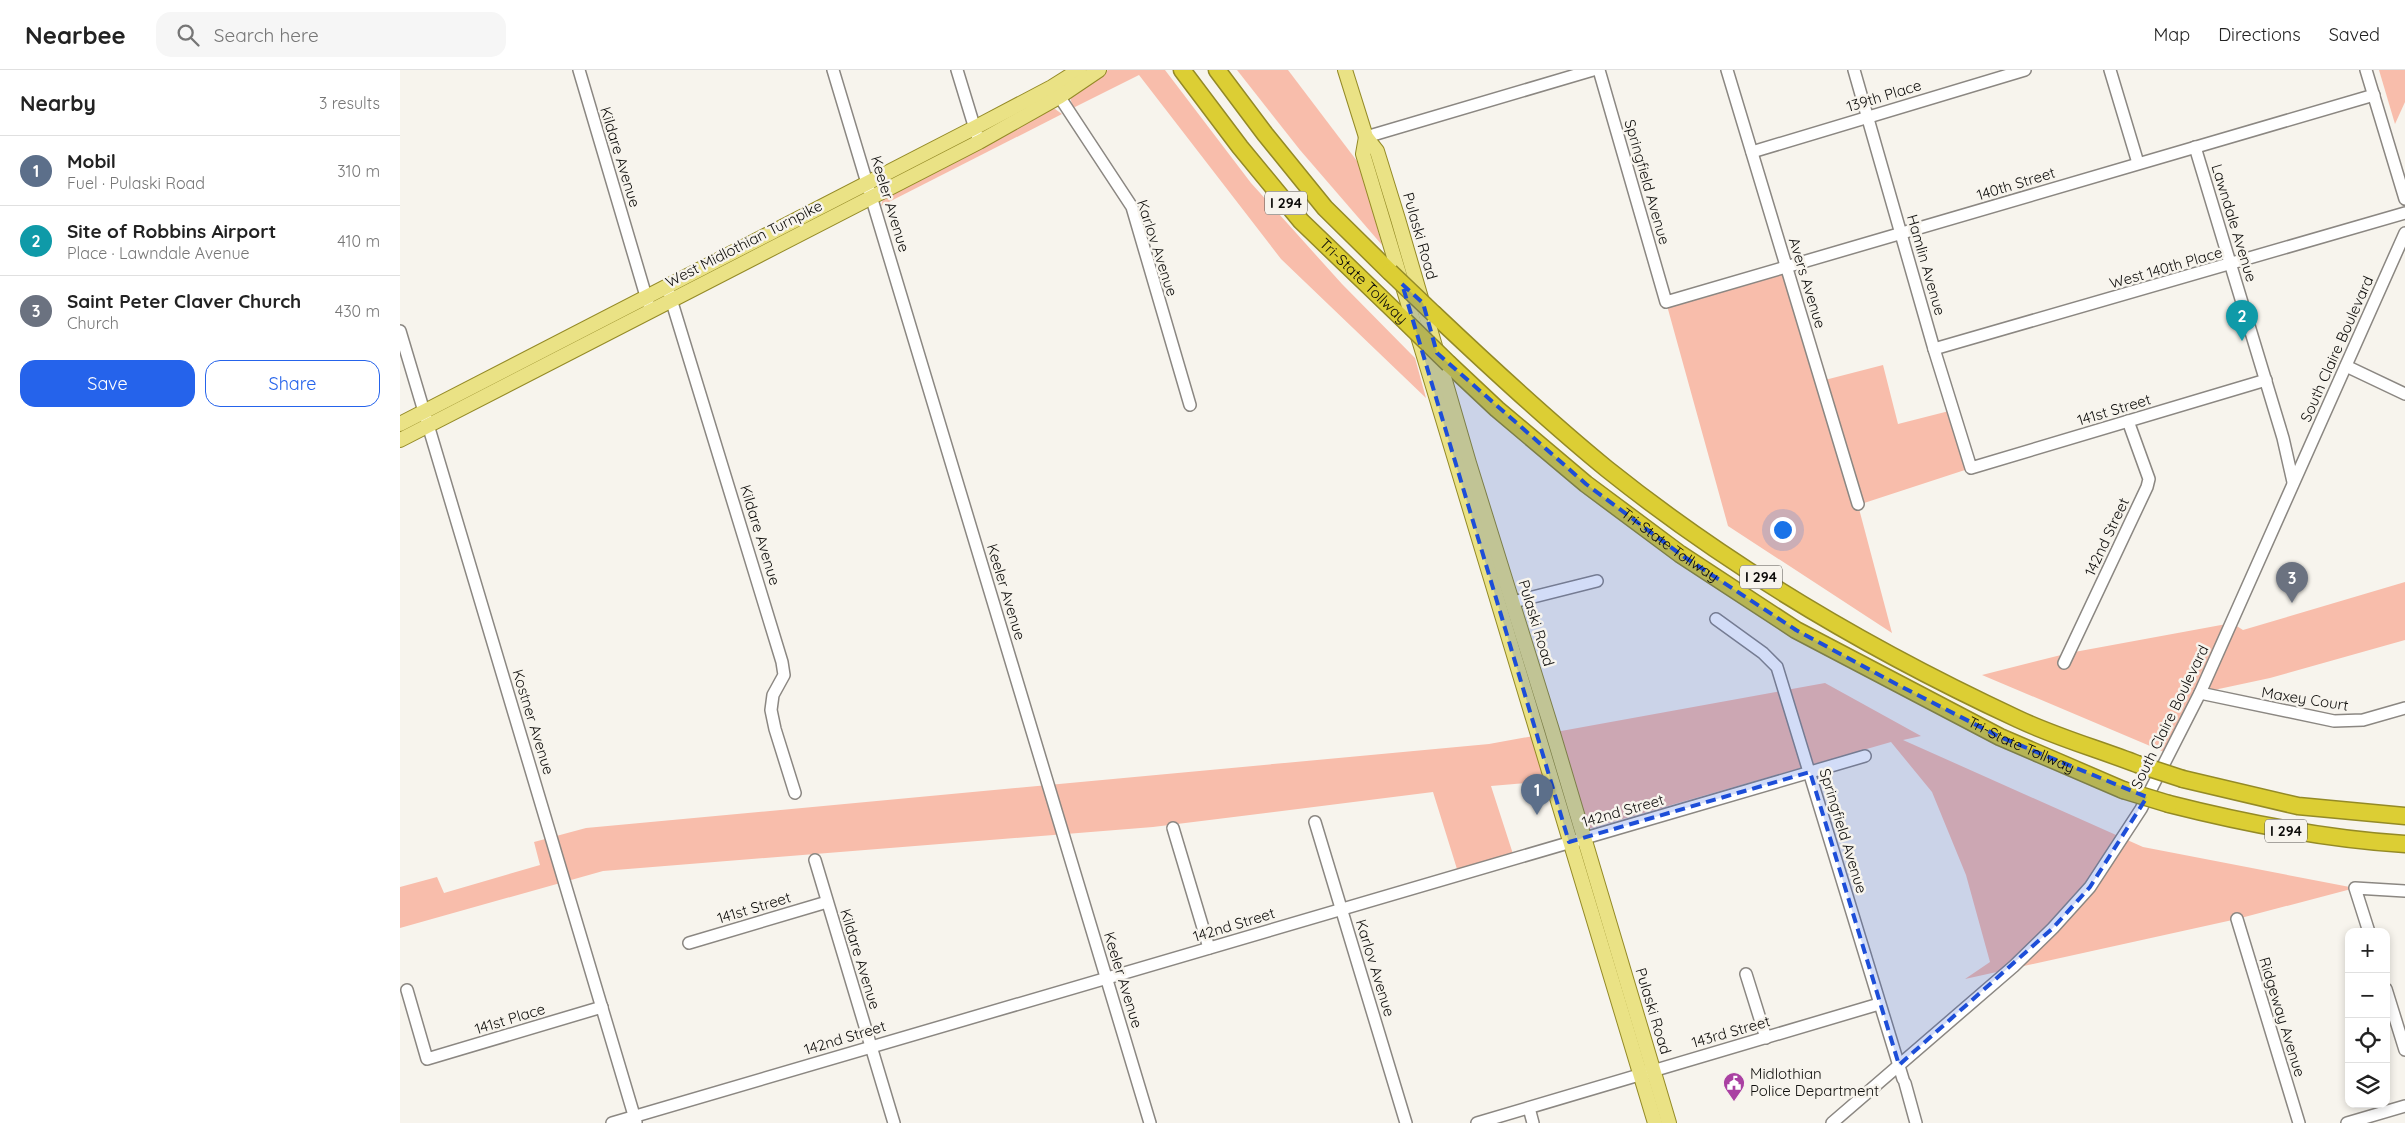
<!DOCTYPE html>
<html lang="en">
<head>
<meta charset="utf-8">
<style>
  :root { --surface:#fff; --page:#f6f6f6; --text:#222; --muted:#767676; --line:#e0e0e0; --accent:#2563eb }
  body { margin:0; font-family:Quicksand,sans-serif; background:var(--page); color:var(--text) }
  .controls { position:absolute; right:15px; bottom:15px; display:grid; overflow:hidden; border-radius:10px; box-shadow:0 2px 8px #0003 }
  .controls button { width:45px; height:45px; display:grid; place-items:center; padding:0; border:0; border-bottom:1px solid var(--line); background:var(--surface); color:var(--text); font:25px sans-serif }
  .you { position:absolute; left:1382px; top:459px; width:18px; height:18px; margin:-12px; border:4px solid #fff; border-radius:50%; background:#1a73e8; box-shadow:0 0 0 8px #1a73e833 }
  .badge { display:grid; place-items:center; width:32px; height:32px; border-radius:50%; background:var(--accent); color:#fff; font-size:16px; font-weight:700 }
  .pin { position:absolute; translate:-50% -41px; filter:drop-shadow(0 1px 2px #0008) }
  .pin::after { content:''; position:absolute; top:26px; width:18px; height:15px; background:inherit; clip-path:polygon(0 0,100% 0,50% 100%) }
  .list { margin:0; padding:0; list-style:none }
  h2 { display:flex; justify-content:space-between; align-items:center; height:65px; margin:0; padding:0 20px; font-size:21px }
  h2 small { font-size:16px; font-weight:400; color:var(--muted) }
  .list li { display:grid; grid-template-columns:32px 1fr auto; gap:15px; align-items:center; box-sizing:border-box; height:70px; padding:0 20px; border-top:1px solid var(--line) }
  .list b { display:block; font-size:19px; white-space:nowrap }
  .list p { margin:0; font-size:16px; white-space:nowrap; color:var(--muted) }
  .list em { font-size:16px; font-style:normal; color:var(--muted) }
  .actions { display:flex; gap:10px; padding:15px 20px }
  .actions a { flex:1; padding:11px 0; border:1px solid var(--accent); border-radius:15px; text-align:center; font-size:18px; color:var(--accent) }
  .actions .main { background:var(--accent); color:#fff }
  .icon { flex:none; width:28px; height:28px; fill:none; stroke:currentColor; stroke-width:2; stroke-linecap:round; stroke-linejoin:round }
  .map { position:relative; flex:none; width:2005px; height:1053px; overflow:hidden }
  header { display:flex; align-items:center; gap:30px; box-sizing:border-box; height:70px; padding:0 25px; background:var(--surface); border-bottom:1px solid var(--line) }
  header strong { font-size:24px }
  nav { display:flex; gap:28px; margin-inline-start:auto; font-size:18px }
  .search { width:350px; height:45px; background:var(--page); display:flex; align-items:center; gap:12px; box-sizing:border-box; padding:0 18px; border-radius:15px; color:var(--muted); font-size:19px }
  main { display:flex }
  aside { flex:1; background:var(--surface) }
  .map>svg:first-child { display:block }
  .green { fill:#f8bdab }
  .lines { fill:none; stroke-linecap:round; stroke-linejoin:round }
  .minor-casing { stroke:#8b8782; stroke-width:14 }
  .major-casing { stroke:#948a26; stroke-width:16 }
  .highway-casing { stroke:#948a26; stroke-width:19 }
  .minor { stroke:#fff; stroke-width:11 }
  .major { stroke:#eae285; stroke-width:14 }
  .highway { stroke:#dcce34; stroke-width:16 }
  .highway-bridge-casing { stroke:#948a26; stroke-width:19; stroke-linecap:butt }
  .highway-bridge { stroke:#dcce34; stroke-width:16 }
  .marked { fill:#1d4ed8; fill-opacity:0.2; stroke:#1d4ed8; stroke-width:4; stroke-dasharray:10 6; stroke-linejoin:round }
  .labels { text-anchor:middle; stroke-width:5; stroke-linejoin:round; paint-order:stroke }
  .shield { fill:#f7f4ed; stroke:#54524f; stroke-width:1 }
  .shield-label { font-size:14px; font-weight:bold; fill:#0e0d0b }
  .street-label { font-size:15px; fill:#0e0d0b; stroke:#f7f4ed }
  .poi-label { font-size:15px; fill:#0e0d0b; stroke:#f7f4ed; text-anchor:start }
</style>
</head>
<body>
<header>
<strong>Nearbee</strong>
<div class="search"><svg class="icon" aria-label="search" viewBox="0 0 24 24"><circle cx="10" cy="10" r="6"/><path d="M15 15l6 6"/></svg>Search here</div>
<nav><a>Map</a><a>Directions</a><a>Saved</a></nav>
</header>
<main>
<aside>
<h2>Nearby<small>3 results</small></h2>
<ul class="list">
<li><span class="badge" style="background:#5c6f8a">1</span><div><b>Mobil</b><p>Fuel · Pulaski Road</p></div><em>310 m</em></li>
<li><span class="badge" style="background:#0f9aa8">2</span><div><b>Site of Robbins Airport</b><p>Place · Lawndale Avenue</p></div><em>410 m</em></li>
<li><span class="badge" style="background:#6b7280">3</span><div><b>Saint Peter Claver Church</b><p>Church</p></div><em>430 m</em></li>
</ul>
<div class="actions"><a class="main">Save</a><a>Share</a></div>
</aside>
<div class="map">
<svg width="2005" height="1053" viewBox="0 0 2005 1053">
  <rect width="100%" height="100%" fill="#f7f4ed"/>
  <g class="green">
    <path d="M708 0H765L851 113 942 214 1015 288 1026 328 881 189 739 5 673 38 670 27 678 20Z"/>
    <path d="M837 0H888L960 95 982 175 900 80Z"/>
    <path d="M1979 0H2005V32L1995 54Z"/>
    <path d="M655 39 662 44 481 136 483 129 647 40Z"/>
    <path d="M1386 197 1421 311 1483 295 1498 354 1553 340 1571 398 1458 435 1492 563 1328 456 1266 232Z"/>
    <path d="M2005 512V570L1870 608 1800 623 1769 684 1582 605 1669 583 1832 553 1843 560Z"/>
    <path d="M1425 613 1521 666 1503 670 1743 777 1955 818 1837 849 1565 909 1590 892 1566 805 1532 722 1491 672 1188 759 1172 709 1091 716 1113 784 1057 799 1033 722 753 757 203 801 0 858V817L37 807 44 823 140 795 134 772 186 758 1089 674Z"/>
  </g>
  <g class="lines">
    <g class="minor-casing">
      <g id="minor">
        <path d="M179 0 248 233"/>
        <path d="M433 0 750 1053"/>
        <path d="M557 0 579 72"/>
        <path d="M1199 0 1266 232 1974 25"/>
        <path d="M1327 0 1458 434"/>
        <path d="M1454 0 1534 279 1571 398 1866 310"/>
        <path d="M1710 0 1738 93"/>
        <path d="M1966 0 2005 129"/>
        <path d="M655 20 732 137 790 335"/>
        <path d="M966 67 1193 0"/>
        <path d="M1795 77 1883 368 1893 412"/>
        <path d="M1352 82 1625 0"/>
        <path d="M267 216 382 592 384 605 373 625 371 640 375 659 395 723"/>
        <path d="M0 261 236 1052"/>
        <path d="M1534 279 2005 143"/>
        <path d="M1946 296 2005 324"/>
        <path d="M1113 532 1197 511"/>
        <path d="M1316 549 1363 583 1377 597 1503 1009"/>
        <path d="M1664 593 1747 417 1749 409 1728 351"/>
        <path d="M1800 623 1934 651 1963 650 2005 638"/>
        <path d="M915 752 1006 1053"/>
        <path d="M773 758 809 878"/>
        <path d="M415 790 494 1053"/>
        <path d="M1837 849 1899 1053"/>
        <path d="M1969 862 1955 818 2005 821"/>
        <path d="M289 873 427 832"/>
        <path d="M1346 904 1366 968"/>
        <path d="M1986 919 2005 980"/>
        <path d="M7 920 27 989 202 937"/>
        <path d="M1505 1013 1516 1053"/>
        <path d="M1129 1038 1133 1053"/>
        <path d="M212 1053 1465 686"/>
        <path d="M1077 1053 1479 934"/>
        <path d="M1432 1053 1614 896 1653 858 1690 817 1741 739 1800 623 2005 163"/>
        <path d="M1947 1053 2005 1036"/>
      </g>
    </g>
    <g class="major-casing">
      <g id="major">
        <path d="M945 0 966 67 977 81 998 149 1069 393 1152 660 1269 1053"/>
        <path d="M966 67 963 84 1255 1053"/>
        <path d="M0 354 574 58 652 17 679 0"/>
        <path d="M0 370 579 72 659 27 699 0"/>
      </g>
    </g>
    <g class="highway-casing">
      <g id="highway">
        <path id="s1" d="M782 0 840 77 901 151 1005 251"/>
        <path d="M817 0 865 64 925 138 990 202"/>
        <path d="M1034 244C1090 297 1147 350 1207 399 1332 499 1474 582 1618 649 1656 667 1698 679 1737 694"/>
        <path id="s2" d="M1049 294 1097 339 1186 414 1280 484 1396 560 1600 667 1723 720"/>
        <path d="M1783 709 1898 736 2005 746"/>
        <path d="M1769 734C1848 754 1924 769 2005 774"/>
      </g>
    </g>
    <use href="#minor" class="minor"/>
    <use href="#major" class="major"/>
    <use href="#highway" class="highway"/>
    <g class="highway-bridge-casing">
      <g id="highway-bridge">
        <path d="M990 202 1034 244"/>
        <path d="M1005 251 1049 294"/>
        <path d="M1737 694 1783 709"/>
        <path d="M1723 720 1769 734"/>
      </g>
    </g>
    <use href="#highway-bridge" class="highway-bridge"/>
  </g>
  <path class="marked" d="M1002 214 1023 233 1037 283 1186 414 1280 484 1396 560 1498 615 1600 667 1747 727 1690 817 1653 858 1499 995 1410 702 1169 772Z"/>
  <defs>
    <g id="civic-pin" transform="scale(1.125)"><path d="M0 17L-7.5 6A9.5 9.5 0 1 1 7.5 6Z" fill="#aa40a2" stroke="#f7f4ed"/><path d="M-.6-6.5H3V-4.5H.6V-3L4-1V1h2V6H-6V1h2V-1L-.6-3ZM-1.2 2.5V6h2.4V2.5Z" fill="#fff"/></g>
  </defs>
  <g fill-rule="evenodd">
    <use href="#civic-pin" x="1334" y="1013"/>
  </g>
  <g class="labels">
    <g class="shield">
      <rect x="865" y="121.5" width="42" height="23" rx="4"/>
      <rect x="1340" y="495.5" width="42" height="23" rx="4"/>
      <rect x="1865" y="749.5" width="42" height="23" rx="4"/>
    </g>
    <g class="shield-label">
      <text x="886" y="138">I 294</text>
      <text x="1361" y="512">I 294</text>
      <text x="1886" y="766">I 294</text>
    </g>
    <g class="street-label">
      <text transform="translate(1484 26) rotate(-17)" y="5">139th Place</text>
      <text transform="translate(220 87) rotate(73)" y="5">Kildare Avenue</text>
      <text transform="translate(1247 112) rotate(74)" y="5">Springfield Avenue</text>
      <text transform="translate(1616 114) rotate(-17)" y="5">140th Street</text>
      <text transform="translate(490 134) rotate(73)" y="5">Keeler Avenue</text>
      <text transform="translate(1834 153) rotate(73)" y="5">Lawndale Avenue</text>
      <text transform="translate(1020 166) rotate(74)" y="5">Pulaski Road</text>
      <text transform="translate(344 174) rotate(-27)" y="5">West Midlothian Turnpike</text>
      <text transform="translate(757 178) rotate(72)" y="5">Karlov Avenue</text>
      <text transform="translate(1526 195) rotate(74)" y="5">Hamlin Avenue</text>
      <text transform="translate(1766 198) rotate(-16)" y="5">West 140th Place</text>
      <text dy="5" stroke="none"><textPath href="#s1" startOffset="279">Tri-State Tollway</textPath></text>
      <text transform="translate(1407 213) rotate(73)" y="5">Avers Avenue</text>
      <text transform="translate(1937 279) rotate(-66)" y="5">South Claire Boulevard</text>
      <text transform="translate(1714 340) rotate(-17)" y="5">141st Street</text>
      <text transform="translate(360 465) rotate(73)" y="5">Kildare Avenue</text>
      <text transform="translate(1707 467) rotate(-65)" y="5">142nd Street</text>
      <text dy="5" stroke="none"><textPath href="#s2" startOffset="286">Tri-State Tollway</textPath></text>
      <text transform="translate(606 522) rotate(73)" y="5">Keeler Avenue</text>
      <text transform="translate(1136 553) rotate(73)" y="5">Pulaski Road</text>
      <text transform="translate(1905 629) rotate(9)" y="5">Maxey Court</text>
      <text transform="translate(1770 647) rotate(-64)" y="5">South Claire Boulevard</text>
      <text transform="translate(133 652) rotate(73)" y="5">Kostner Avenue</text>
      <text dy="5" stroke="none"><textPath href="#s2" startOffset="691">Tri-State Tollway</textPath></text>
      <text transform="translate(1223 741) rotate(-16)" y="5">142nd Street</text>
      <text transform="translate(1443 761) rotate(73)" y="5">Springfield Avenue</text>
      <text transform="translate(354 838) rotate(-17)" y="5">141st Street</text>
      <text transform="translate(834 855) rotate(-17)" y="5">142nd Street</text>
      <text transform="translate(460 889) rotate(73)" y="5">Kildare Avenue</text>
      <text transform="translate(975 898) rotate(73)" y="5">Karlov Avenue</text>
      <text transform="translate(723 910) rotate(73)" y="5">Keeler Avenue</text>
      <text transform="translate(1253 941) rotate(73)" y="5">Pulaski Road</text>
      <text transform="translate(1882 947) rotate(73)" y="5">Ridgeway Avenue</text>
      <text transform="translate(110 949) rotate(-17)" y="5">141st Place</text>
      <text transform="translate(1331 962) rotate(-16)" y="5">143rd Street</text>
      <text transform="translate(445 968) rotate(-17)" y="5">142nd Street</text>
    </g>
    <g class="poi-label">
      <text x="1350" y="1009">Midlothian<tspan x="1350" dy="17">Police Department</tspan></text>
    </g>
  </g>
</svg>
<div class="controls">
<button>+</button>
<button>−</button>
<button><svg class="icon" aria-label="locate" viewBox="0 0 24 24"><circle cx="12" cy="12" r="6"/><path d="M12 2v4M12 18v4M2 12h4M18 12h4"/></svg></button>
<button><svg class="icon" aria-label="layers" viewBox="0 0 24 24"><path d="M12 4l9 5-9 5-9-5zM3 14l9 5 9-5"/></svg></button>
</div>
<div class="you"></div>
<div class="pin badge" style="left:1137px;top:745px;background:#5c6f8a">1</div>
<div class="pin badge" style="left:1842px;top:271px;background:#0f9aa8">2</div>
<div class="pin badge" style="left:1892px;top:533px;background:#6b7280">3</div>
</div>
</main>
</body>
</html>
